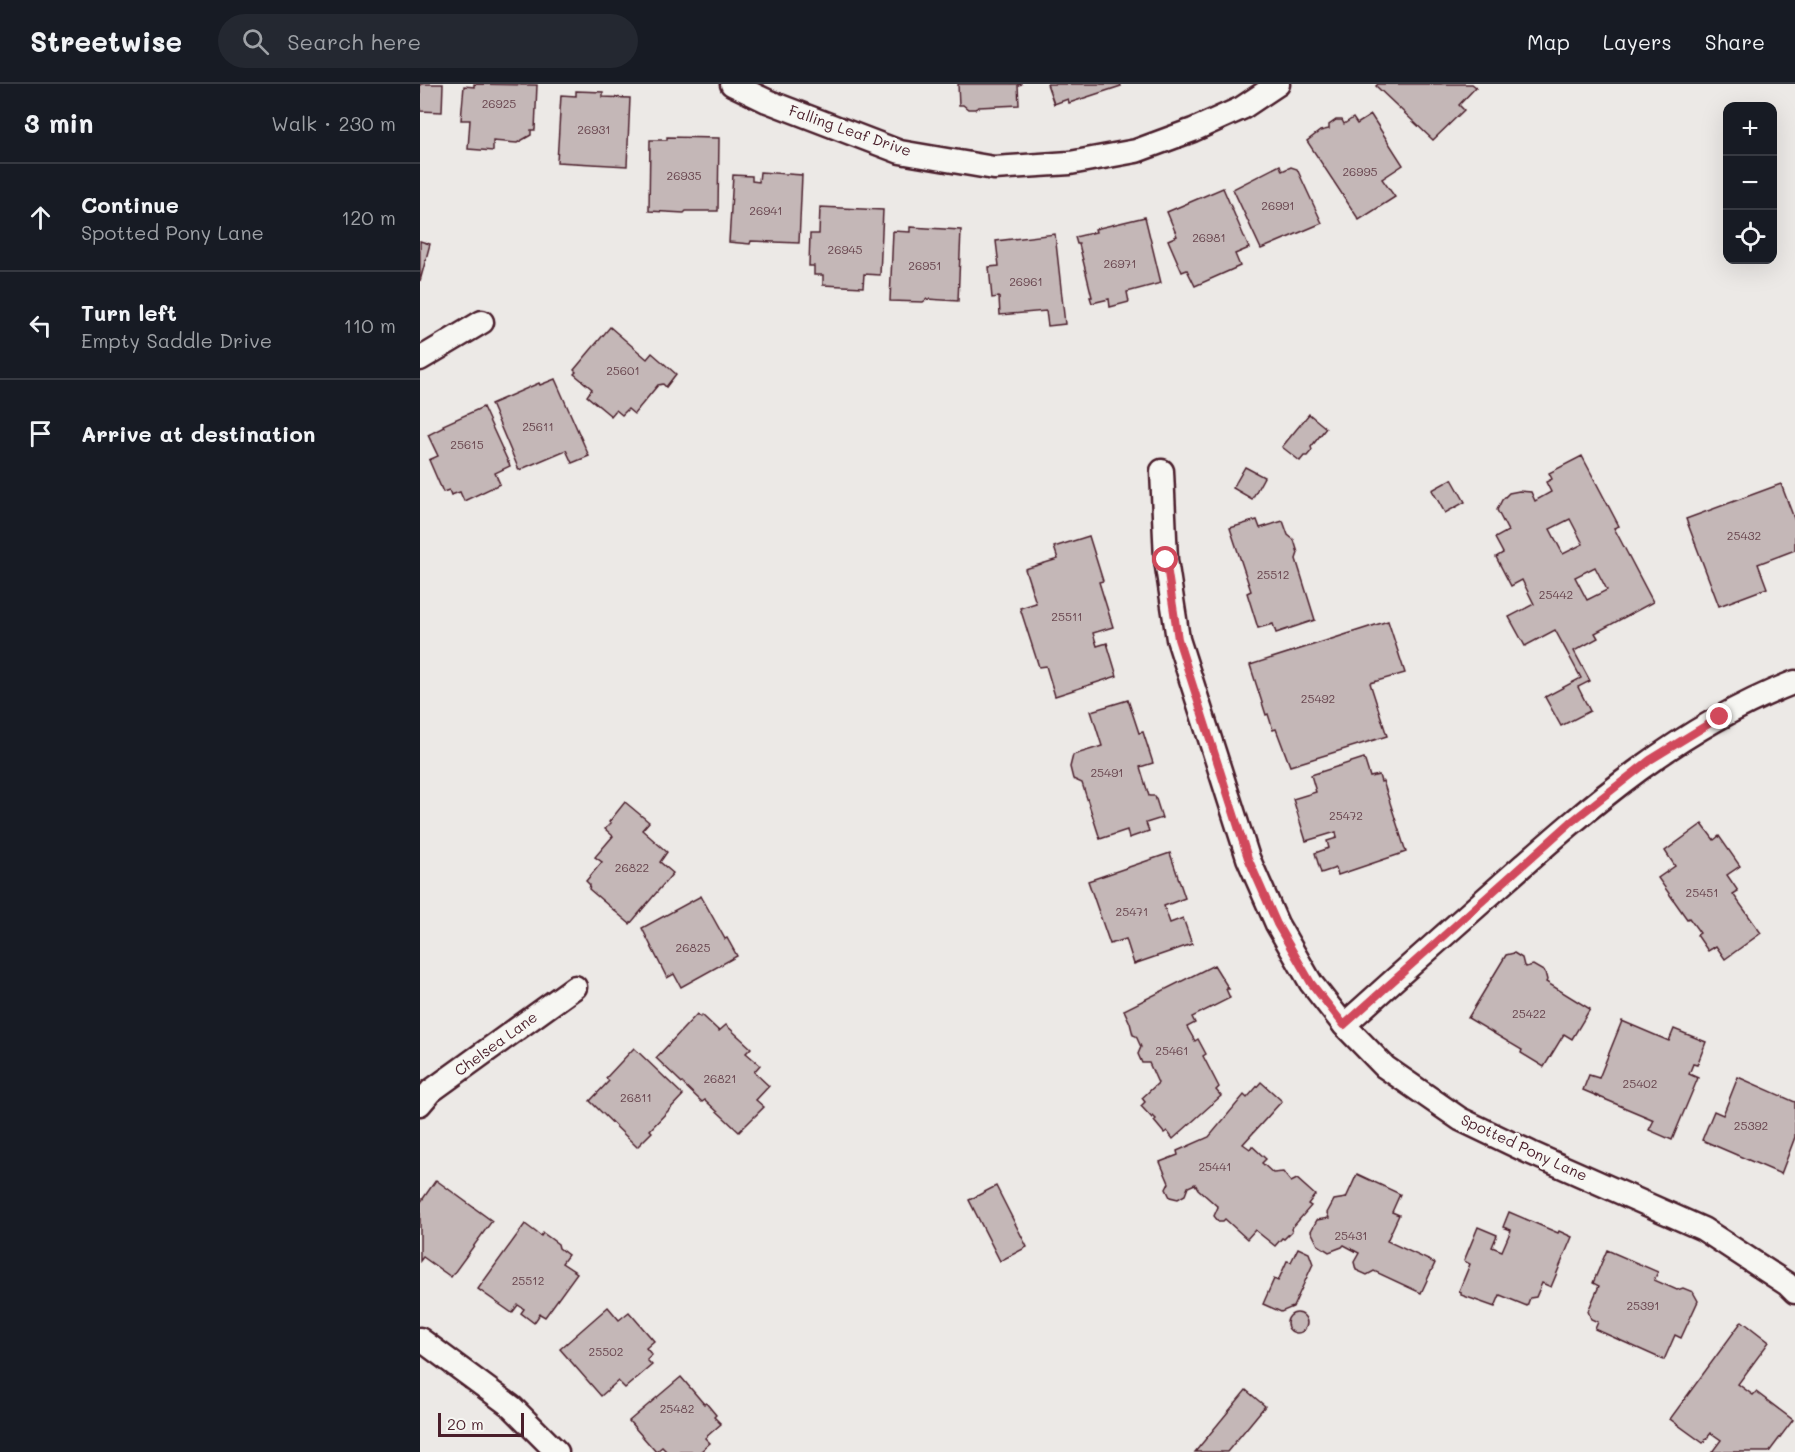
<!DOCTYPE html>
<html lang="en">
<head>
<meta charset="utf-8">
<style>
  :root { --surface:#171b24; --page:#242831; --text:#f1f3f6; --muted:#9ea1a6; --line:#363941 }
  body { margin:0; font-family:Mali,sans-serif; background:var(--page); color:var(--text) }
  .controls { position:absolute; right:18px; top:18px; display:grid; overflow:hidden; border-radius:12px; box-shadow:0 6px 24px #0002 }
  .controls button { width:54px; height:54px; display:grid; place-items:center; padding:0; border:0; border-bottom:2px solid var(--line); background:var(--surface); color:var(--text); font:30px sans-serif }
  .scale { position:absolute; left:18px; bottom:15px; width:86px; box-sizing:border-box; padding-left:6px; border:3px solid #4a1f2b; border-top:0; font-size:16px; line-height:21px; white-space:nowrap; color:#4a1f2b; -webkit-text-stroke:4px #f6f6f2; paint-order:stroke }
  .stop { position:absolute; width:18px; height:18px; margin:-14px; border:4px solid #d1495b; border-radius:50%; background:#fff }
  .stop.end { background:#d1495b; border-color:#fff; box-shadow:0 2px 6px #0008 }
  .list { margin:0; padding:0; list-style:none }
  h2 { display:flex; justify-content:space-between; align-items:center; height:78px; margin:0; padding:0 24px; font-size:26px }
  h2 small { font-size:20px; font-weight:400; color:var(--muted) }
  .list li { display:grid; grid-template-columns:39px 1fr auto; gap:18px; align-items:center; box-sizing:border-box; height:108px; padding:0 24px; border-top:2px solid var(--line) }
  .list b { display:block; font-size:22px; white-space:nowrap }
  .list p { margin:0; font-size:20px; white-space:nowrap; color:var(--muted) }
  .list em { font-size:20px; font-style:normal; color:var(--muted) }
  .icon { flex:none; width:33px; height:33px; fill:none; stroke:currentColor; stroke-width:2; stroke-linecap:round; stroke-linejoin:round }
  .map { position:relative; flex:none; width:1375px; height:1368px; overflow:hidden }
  header { display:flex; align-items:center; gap:36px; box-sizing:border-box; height:84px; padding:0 30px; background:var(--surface); border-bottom:2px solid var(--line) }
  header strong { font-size:28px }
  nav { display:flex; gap:33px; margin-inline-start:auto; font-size:21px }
  .search { width:420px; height:54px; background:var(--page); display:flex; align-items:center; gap:15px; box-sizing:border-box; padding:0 21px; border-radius:33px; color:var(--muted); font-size:22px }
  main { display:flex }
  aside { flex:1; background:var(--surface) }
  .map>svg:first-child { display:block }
  .building { fill:#c4b7b7; stroke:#4a1f2b; stroke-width:1.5; fill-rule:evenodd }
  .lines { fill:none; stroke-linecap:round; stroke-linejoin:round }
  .street-casing { stroke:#4a1f2b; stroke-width:27 }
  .street { stroke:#f6f6f2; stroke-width:22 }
  .route { stroke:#d1495b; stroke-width:8 }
  .labels { text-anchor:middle; stroke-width:6; stroke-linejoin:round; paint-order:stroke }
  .number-label { font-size:12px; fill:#68454e }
  .street-label { font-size:15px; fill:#4a1f2b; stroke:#f6f6f2 }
</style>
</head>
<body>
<header>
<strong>Streetwise</strong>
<div class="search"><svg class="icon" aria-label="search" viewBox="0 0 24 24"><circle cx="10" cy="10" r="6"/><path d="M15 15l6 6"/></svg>Search here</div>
<nav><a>Map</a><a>Layers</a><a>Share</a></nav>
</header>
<main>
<aside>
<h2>3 min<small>Walk · 230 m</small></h2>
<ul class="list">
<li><svg class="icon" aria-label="ahead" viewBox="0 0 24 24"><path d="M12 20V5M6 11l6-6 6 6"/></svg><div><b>Continue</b><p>Spotted Pony Lane</p></div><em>120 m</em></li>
<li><svg class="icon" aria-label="left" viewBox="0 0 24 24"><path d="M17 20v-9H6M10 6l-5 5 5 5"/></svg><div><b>Turn left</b><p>Empty Saddle Drive</p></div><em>110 m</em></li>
<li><svg class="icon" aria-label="arrive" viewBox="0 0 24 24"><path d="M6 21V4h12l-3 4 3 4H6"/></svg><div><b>Arrive at destination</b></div></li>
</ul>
</aside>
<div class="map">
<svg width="1375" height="1368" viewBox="0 0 1375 1368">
  <rect width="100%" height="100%" fill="#ece9e6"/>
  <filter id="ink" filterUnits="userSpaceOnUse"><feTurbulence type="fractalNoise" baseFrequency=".0167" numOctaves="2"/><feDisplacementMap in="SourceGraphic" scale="12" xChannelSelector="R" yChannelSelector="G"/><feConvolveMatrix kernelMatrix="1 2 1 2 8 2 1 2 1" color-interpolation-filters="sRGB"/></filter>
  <g filter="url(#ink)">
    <g class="building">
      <path d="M0 0H23L22 28 0 27Z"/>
      <path d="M54 0 117 1 115 46H111V51L97 59 73 57V67L48 65 50 36H41L44 2 54 3Z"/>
      <path d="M538 0H602L598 1 599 21 559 23 555 25H548L543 21H539Z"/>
      <path d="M627 0H700L701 2 649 19 648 15 634 20Z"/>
      <path d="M958 0H1052L1056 3 1039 21 1044 26 1013 56 956 2Z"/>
      <path d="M156 7 183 8V13L210 14 207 82 137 78 141 11 156 12Z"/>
      <path d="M951 31 983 81 962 95 975 113 939 136 887 57 900 47 909 45V41L916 36H922L924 40 933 34 937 40Z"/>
      <path d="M247 53 299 54 298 127H266L264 129 229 127 230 56H247Z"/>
      <path d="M860 81 862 87 871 83 877 85 902 139 841 165 813 105Z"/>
      <path d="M340 88 382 91 379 159 331 157 330 160 309 158 313 91 332 92V97L339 98Z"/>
      <path d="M803 104 829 164 815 170 820 182 775 202 767 186 762 188 748 156 757 152 747 128Z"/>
      <path d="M400 123 463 126 460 191 444 190 443 203 403 201V191H394V182H389L390 150H399Z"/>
      <path d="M725 133 741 199 707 208 709 218 690 223 689 215 672 219 670 213H672L659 160H657L655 153 676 148 675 145Z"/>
      <path d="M490 143 541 146 538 217 507 215 503 218 470 217 473 147 490 148Z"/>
      <path d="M635 150 645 240 628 242 626 227 580 231 579 213 572 214 569 183 579 182 576 157Z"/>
      <path d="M0 157 10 160 0 197Z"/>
      <path d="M190 243 227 275 232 269 256 290 246 303 243 300 238 301 214 330 208 325 202 331 196 326 191 332 167 312 172 305 154 290 156 288 154 286Z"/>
      <path d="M135 295 169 372 152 379 146 366 99 386 71 320 119 299 120 301Z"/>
      <path d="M63 323 90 382 75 389 80 400 44 417 40 408 31 411 29 406 23 408 9 376 18 372 8 351 24 343 23 341Z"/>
      <path d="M889 330 906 344 891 363 892 366 887 372H884L880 377 862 363Z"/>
      <path d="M1162 372 1199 442 1194 444 1233 518 1175 549 1178 554 1154 567 1170 597 1158 603 1170 627 1141 642 1125 613 1161 594 1135 546 1105 562 1089 533 1114 520 1102 496 1091 502 1076 473 1083 469 1075 454 1088 447 1077 426 1082 416 1089 409 1099 407 1111 408 1115 417 1131 408 1126 398 1132 395 1129 389ZM1150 435 1163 460 1143 470 1130 445ZM1175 483 1187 506 1167 516 1155 493Z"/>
      <path d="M825 383 844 393 832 415 813 404Z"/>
      <path d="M1032 395 1045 418 1025 429 1012 406Z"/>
      <path d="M1361 400 1375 437V466L1338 480 1347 504 1299 522 1266 435Z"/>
      <path d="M837 436 840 444 863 437 868 451 874 456 878 469 876 475 895 536 856 549 853 540 838 544 827 509 831 507 810 444Z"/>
      <path d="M669 452 683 497 679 498 693 543 673 549 677 562 687 559 697 592 635 612 626 582 619 583 600 524 616 519 605 485 638 475 634 463Z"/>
      <path d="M968 537 985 589 950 599 967 652 870 682 856 645 853 646 848 630 846 631 830 581Z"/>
      <path d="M708 616 719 649 723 648 733 679 720 683 729 712H735L742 734 726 739 729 747 709 754 707 746 680 755 662 699 653 695 650 683 653 671 682 662 671 627Z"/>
      <path d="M944 674 950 693 959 691 961 698 963 697 986 768 918 791 916 784 901 789 895 769 909 764 907 757 917 754 916 748 886 757 873 715 896 708 891 691Z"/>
      <path d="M205 718 229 738 222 746 247 768 240 778 253 789 210 840 169 805 170 801 166 797 182 778 175 773 193 752 185 745 191 739 189 738Z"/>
      <path d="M1282 740 1294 756 1299 752 1320 782 1307 791 1318 807 1313 810 1341 849 1305 875 1296 862 1288 867 1277 851 1280 849 1269 834 1267 835 1238 794 1255 782 1245 767Z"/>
      <path d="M750 769 765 814 744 822 750 839 763 834 772 860 714 880 706 855 690 860 668 797Z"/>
      <path d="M281 812 305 855 307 854 317 872 261 903 254 890 247 894 222 844Z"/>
      <path d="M1094 869 1102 874 1104 882 1106 883 1113 881 1125 888 1127 896 1126 898 1170 925 1152 955 1144 950 1124 983 1101 969 1102 966 1048 934 1086 871Z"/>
      <path d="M794 881 809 905H806L810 914 772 933 775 939 767 943 775 957 778 955 786 970 783 972 799 1003 796 1006 801 1012 753 1055 747 1047 744 1049 734 1037 736 1035 733 1032 732 1034 721 1022 725 1018 722 1014 738 999 729 979H722L718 970 721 963 716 952 713 951 710 939 704 926Z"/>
      <path d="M277 930 280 933 282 931 299 947 306 941 331 964 326 969 340 981 334 988 349 1002 336 1016 344 1023 319 1048 285 1016 282 1018 236 974Z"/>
      <path d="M1202 937 1249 957 1254 945 1286 958 1277 981 1273 980 1269 990 1278 994 1252 1056 1229 1046 1234 1036 1163 1006 1169 991 1179 994Z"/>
      <path d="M214 964 263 1011 230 1046 232 1048 217 1063 170 1017 189 997 186 994Z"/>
      <path d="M1318 993 1375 1018V1053L1361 1090 1282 1056 1294 1027 1303 1031Z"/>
      <path d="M841 998 862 1017 823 1060 830 1065 832 1062 846 1075 842 1079 853 1089 863 1088 871 1098 877 1095 895 1111 888 1120 891 1122 871 1145 872 1147 864 1155 862 1154 855 1162 835 1146 827 1155 805 1135 803 1137H798L794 1132 798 1123 778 1105 775 1100 768 1103 765 1111 758 1115 750 1113 746 1105 749 1099 740 1078 758 1071 757 1067 789 1053 824 1011 827 1014Z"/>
      <path d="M937 1090 980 1110 972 1128 979 1131 967 1157 1015 1179 1001 1209 954 1187 947 1191 936 1186 934 1178 939 1169 924 1161 922 1163 909 1168 898 1161 891 1147 897 1136 909 1134 907 1129 914 1116 926 1114Z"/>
      <path d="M16 1096 72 1137 31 1193 3 1173 0 1177V1119Z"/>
      <path d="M576 1102 607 1163 580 1177 549 1116Z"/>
      <path d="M1089 1128 1138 1149 1139 1147 1152 1153 1131 1203 1122 1199 1116 1213 1110 1214 1107 1222 1080 1211 1075 1223 1041 1211V1208L1039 1207 1050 1180 1044 1177 1058 1143 1077 1151 1072 1163 1082 1167 1091 1146 1083 1143Z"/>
      <path d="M105 1140 121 1152 123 1149 138 1160 139 1164 148 1171 142 1179 157 1189 125 1233 120 1230 114 1239 101 1229 104 1225 98 1221 92 1229 58 1205Z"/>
      <path d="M878 1164 889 1169 893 1180 873 1223 861 1228 843 1220 854 1195 858 1197 867 1177 871 1178Z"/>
      <path d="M1187 1166 1238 1188 1234 1196 1257 1206 1263 1204 1273 1208 1278 1217 1261 1254 1255 1251 1244 1276 1175 1245 1178 1238 1171 1235 1168 1227 1179 1202 1173 1199Z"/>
      <path d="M188 1223 199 1236 209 1228 234 1257 226 1264 232 1271 227 1276 232 1281 205 1304 198 1297 181 1312 140 1265Z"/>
      <circle cx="877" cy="1239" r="10"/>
      <path d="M1322 1237 1349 1258 1318 1300 1333 1311 1336 1308 1373 1336 1349 1368H1292L1301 1356 1291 1349 1283 1359 1250 1335Z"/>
      <path d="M261 1293 284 1320 286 1319 296 1331 294 1333 301 1340 285 1354 290 1359 280 1368H247L242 1363 236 1368 209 1337Z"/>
      <path d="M826 1306 845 1322 807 1368H775Z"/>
    </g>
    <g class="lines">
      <g class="street-casing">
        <g id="street">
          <path d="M312 0 347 17 480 68 574 84 650 79 716 67 773 46 822 24 858 0"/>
          <path d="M0 275 62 238"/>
          <path d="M742 387 746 476 758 555 828 774 857 840 891 899 924 941 965 983 1040 1035 1111 1069 1283 1145 1367 1200 1375 1208"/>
          <path d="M924 941C976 894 1028 848 1081 801 1172 720 1259 643 1375 598"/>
          <path d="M0 1020 11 1007 155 903"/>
          <path d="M0 1255 92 1323 137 1368"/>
        </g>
      </g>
      <use href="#street" class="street"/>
    </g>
  </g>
  <g class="lines" filter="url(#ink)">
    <path class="route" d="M746 476 758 555 828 774 857 840 891 899 924 941 1151 738 1230 676 1300 633"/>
  </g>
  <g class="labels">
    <g class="number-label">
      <text x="79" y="24">26925</text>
      <text x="174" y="50">26931</text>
      <text x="940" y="92">26995</text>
      <text x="264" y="96">26935</text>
      <text x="858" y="126">26991</text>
      <text x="346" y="131">26941</text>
      <text x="789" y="158">26981</text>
      <text x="425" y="170">26945</text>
      <text x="700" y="184">26971</text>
      <text x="505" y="186">26951</text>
      <text x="606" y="202">26961</text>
      <text x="203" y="291">25601</text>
      <text x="118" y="347">25611</text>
      <text x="47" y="365">25615</text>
      <text x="1324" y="456">25432</text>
      <text x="853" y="495">25512</text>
      <text x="1136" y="515">25442</text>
      <text x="647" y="537">25511</text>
      <text x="898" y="619">25492</text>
      <text x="687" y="693">25491</text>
      <text x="926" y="736">25472</text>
      <text x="212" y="788">26822</text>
      <text x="1282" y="813">25451</text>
      <text x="712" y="832">25471</text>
      <text x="273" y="868">26825</text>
      <text x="1109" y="934">25422</text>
      <text x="752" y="971">25461</text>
      <text x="300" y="999">26821</text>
      <text x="1220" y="1004">25402</text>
      <text x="216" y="1018">26811</text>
      <text x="1331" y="1046">25392</text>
      <text x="795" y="1087">25441</text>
      <text x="931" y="1156">25431</text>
      <text x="108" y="1201">25512</text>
      <text x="1223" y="1226">25391</text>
      <text x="186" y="1272">25502</text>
      <text x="257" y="1329">25482</text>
    </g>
    <g class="street-label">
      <text transform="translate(430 47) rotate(19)" y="5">Falling Leaf Drive</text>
      <text transform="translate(76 960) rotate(-36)" y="5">Chelsea Lane</text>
      <text transform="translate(1104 1064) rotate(25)" y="5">Spotted Pony Lane</text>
    </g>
  </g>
</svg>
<div class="controls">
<button>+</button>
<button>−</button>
<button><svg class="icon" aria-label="locate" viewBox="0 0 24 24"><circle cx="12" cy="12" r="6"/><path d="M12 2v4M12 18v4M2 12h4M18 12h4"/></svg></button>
</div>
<div class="scale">20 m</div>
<div class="stop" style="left:746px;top:476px"></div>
<div class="stop end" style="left:1300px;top:633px"></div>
</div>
</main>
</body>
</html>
